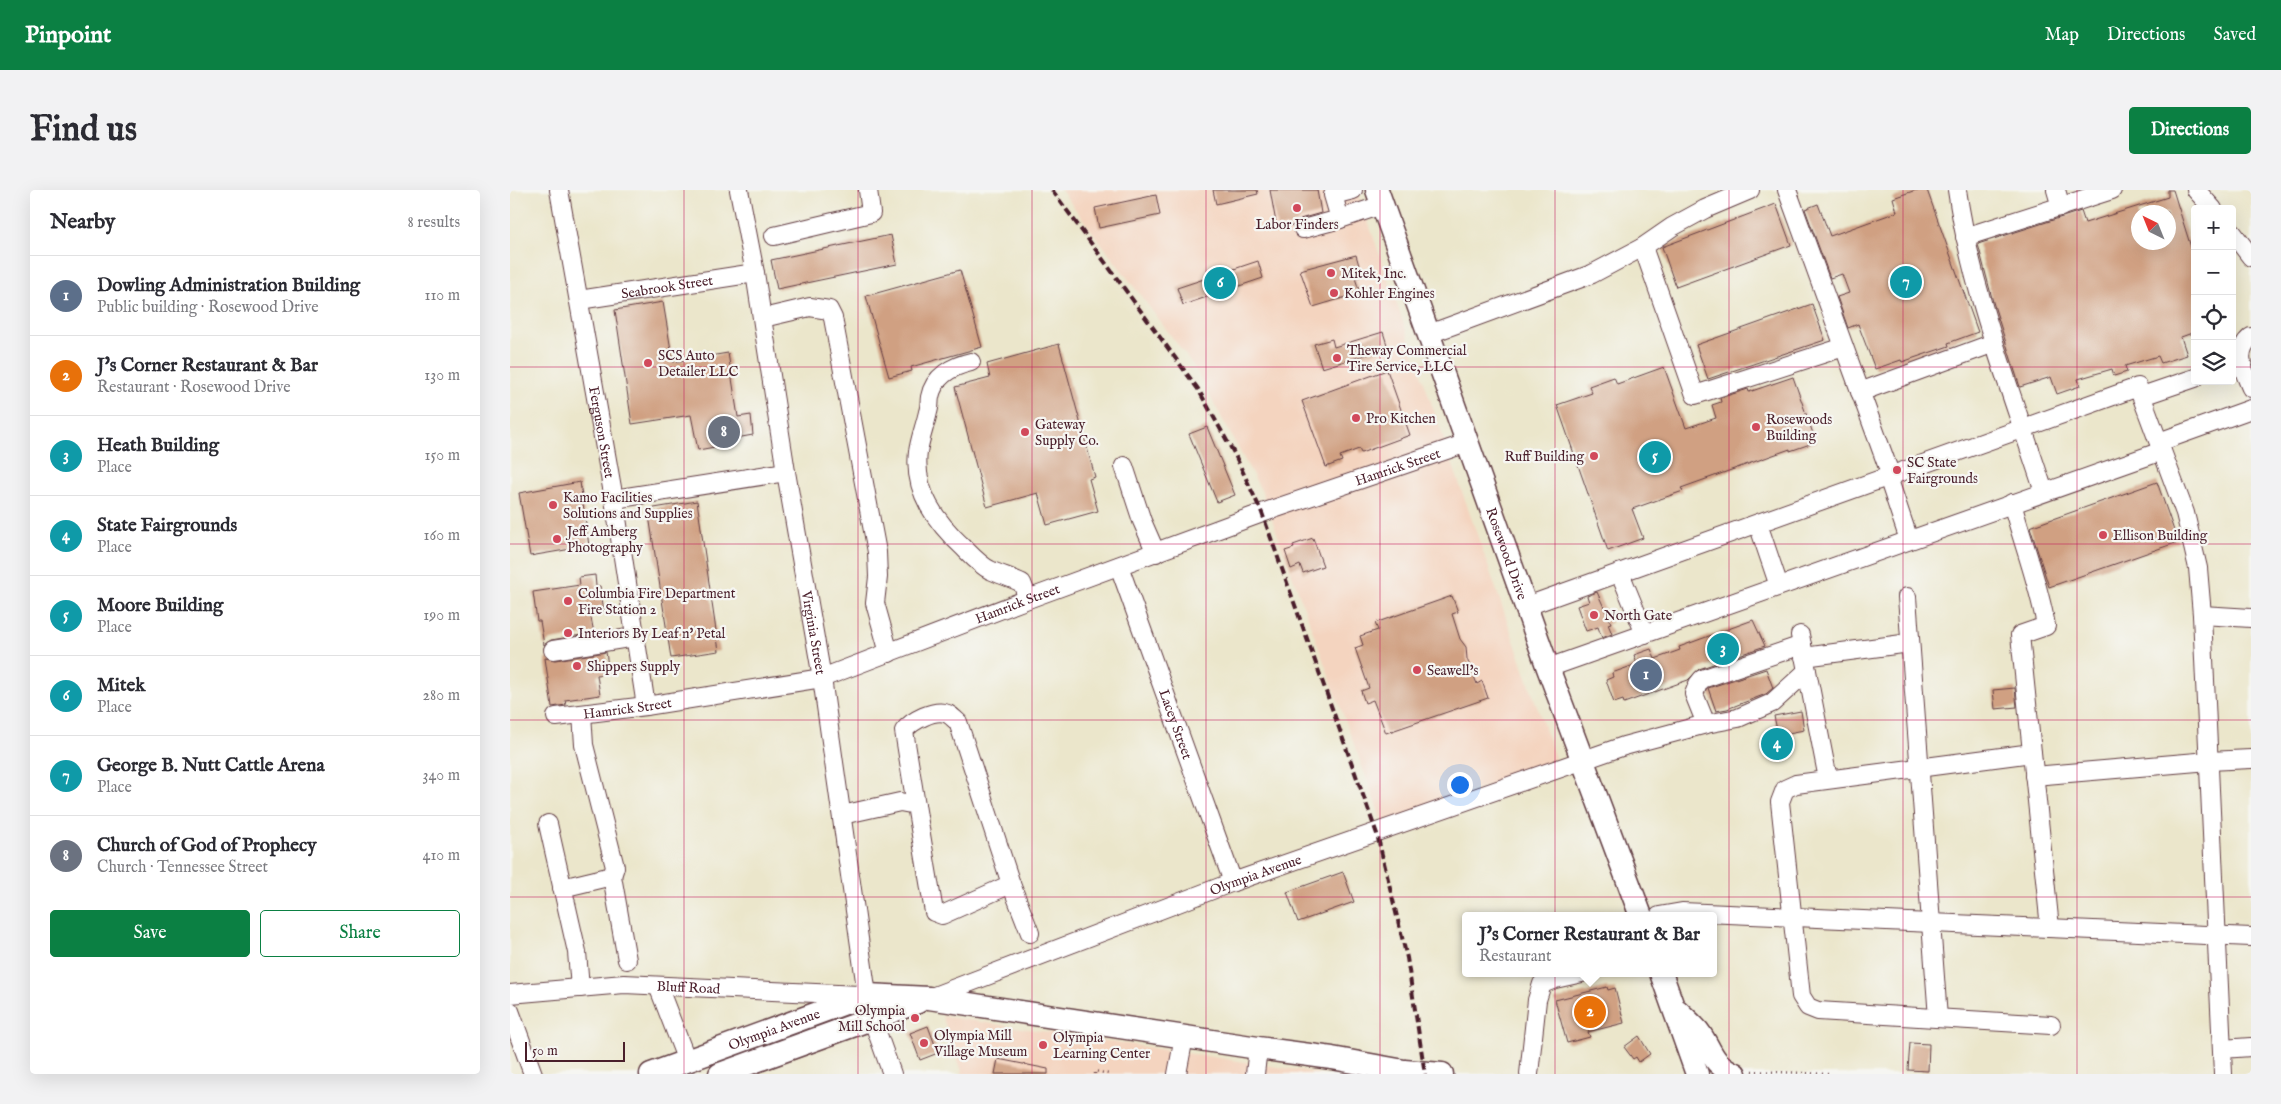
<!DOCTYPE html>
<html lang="en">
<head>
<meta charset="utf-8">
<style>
  :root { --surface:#fff; --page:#f2f2f3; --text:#2b2b33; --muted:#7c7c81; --line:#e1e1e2; --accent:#0b8043 }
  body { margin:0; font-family:"IM FELL English",serif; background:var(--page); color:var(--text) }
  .controls { position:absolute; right:15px; top:15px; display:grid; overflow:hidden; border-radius:5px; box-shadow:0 5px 20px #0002 }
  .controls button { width:45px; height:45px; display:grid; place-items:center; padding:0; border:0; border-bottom:1px solid var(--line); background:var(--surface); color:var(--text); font:25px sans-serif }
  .compass { position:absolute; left:1621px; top:15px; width:45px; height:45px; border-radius:50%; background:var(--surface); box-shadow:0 5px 20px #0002; rotate:317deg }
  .scale { position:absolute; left:15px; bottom:12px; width:100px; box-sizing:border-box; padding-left:5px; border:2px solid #4a1f2b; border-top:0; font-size:14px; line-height:18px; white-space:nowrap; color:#4a1f2b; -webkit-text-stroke:4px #f6f6f2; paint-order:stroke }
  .you { position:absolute; left:949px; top:594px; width:18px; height:18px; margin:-12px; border:4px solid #fff; border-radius:50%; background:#1a73e8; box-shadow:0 0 0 8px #1a73e833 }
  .badge { display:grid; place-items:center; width:32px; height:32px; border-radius:50%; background:var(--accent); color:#fff; font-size:16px; font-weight:700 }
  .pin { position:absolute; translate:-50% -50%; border:2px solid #fff; box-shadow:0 1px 5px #0006 }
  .popup { position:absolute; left:952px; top:722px; width:255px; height:65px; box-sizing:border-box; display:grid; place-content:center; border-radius:5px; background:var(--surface); filter:drop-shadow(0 1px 4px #0005); font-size:16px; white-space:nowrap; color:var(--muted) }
  .popup b { font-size:19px; color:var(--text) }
  .popup::after { content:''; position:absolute; left:50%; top:100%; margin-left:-10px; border:10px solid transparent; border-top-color:var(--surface) }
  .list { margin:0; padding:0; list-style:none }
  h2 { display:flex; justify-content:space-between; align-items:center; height:65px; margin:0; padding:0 20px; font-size:21px }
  h2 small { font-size:16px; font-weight:400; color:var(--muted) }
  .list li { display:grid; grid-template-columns:32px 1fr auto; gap:15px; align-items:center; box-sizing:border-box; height:80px; padding:0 20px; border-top:1px solid var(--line) }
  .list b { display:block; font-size:19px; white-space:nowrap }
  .list p { margin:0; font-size:16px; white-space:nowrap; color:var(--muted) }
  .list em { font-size:16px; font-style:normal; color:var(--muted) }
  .actions { display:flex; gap:10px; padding:15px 20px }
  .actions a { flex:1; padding:11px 0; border:1px solid var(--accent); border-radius:5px; text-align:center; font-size:18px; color:var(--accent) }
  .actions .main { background:var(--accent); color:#fff }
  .icon { flex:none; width:28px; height:28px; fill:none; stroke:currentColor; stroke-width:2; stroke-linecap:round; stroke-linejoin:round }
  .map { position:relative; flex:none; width:1741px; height:884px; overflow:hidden; border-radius:5px }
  header { display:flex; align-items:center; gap:30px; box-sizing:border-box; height:70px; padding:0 25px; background:var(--accent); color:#fff }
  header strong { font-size:24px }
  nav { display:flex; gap:28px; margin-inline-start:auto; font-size:18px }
  .intro { display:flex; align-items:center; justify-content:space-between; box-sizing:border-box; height:120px; padding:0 30px }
  h1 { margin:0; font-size:35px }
  .button { padding:12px 22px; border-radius:5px; background:var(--accent); color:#fff; font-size:18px; font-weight:700 }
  main { display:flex; gap:30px; padding:0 30px }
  aside { flex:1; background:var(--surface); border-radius:5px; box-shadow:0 5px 20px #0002 }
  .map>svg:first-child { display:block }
  .built { fill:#f4d4bf }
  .building { fill:#d0a082; fill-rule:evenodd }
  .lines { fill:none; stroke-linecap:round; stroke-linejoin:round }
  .minor-casing { stroke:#623d43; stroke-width:20 }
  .major-casing { stroke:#623d43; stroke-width:25 }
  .path { stroke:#623d43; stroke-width:2.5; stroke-dasharray:1 4; stroke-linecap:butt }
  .minor { stroke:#fff; stroke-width:18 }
  .major { stroke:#fff; stroke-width:22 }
  .rail { stroke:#4a1f2b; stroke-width:4; stroke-dasharray:8 4; stroke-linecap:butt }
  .grid { fill:none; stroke:#c2185b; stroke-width:1; stroke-opacity:0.55 }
  .poi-dot { fill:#d1495b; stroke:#f6f6f2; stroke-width:2 }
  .labels { text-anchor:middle; stroke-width:4.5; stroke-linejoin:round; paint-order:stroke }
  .poi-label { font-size:14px; fill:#4a1f2b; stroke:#f6f6f2; text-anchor:start }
  .street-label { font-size:14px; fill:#4a1f2b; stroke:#f6f6f2 }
</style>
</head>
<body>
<header>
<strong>Pinpoint</strong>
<nav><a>Map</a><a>Directions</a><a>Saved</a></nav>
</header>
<div class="intro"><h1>Find us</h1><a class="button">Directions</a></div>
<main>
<aside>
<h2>Nearby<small>8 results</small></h2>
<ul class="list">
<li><span class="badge" style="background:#5c6f8a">1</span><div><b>Dowling Administration Building</b><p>Public building · Rosewood Drive</p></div><em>110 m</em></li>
<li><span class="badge" style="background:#e8710a">2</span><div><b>J's Corner Restaurant &amp; Bar</b><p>Restaurant · Rosewood Drive</p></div><em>130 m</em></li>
<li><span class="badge" style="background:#0f9aa8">3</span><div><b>Heath Building</b><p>Place</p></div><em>150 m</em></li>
<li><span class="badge" style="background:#0f9aa8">4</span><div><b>State Fairgrounds</b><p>Place</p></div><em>160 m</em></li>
<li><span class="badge" style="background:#0f9aa8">5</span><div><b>Moore Building</b><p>Place</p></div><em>190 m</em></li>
<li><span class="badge" style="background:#0f9aa8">6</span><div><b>Mitek</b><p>Place</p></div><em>280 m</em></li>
<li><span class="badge" style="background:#0f9aa8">7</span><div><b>George B. Nutt Cattle Arena</b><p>Place</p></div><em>340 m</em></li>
<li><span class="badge" style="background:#6b7280">8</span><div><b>Church of God of Prophecy</b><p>Church · Tennessee Street</p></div><em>410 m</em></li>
</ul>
<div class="actions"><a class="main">Save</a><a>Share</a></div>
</aside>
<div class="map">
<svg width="1741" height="884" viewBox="0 0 1741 884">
  <rect width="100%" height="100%" fill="#f6f6f2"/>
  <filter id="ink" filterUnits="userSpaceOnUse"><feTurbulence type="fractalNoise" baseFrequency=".02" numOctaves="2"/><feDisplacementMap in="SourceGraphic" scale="10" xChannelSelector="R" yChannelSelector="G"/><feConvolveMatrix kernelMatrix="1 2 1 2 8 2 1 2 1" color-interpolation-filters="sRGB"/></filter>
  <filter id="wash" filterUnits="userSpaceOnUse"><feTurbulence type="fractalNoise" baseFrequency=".0096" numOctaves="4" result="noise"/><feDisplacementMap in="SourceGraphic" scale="20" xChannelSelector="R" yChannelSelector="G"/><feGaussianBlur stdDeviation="1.12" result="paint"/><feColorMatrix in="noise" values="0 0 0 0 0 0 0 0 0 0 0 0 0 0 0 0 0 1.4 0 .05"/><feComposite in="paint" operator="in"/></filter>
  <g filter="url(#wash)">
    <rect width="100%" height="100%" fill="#ebe6cb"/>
    <g class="built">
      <path d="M551 0H847L1046 571 873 634 752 302 683 175Z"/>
      <path d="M432 826 814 884H453Z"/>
    </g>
    <g id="blocks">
      <g class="building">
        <path d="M703 0H747L748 4 706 14Z"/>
        <path d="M760 0H807L811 23 790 29 784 35 767 38Z"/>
        <path d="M1406 0H1417L1468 142 1438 153 1439 156 1392 172 1391 170 1365 179 1348 134 1338 138 1327 107 1339 103 1332 84 1320 88 1295 19 1308 14 1320 46 1387 22 1383 8Z"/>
        <path d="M1658 0H1663L1685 70V142L1671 147 1677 165 1651 173 1648 166 1615 176 1617 182 1604 186 1602 179 1568 189 1570 196 1547 204 1541 187 1510 197 1483 112 1468 54 1571 21 1575 33 1658 7ZM1628 22H1658V52H1628Z"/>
        <path d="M646 5 650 25 589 38 585 18Z"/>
        <path d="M1266 14 1281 55 1166 97 1152 57Z"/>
        <path d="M381 45 387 74 267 99 261 70Z"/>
        <path d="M846 65 852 86 845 88 850 103 803 117 790 80Z"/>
        <path d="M748 71 753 88 673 115 667 98Z"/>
        <path d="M450 80 472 157 401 177 402 181 379 187 356 106Z"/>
        <path d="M153 112 163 172 218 163 228 227 241 225 243 245 215 250 216 255 188 260 181 225 122 234 105 120Z"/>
        <path d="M1302 114 1315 150 1198 189 1186 155Z"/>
        <path d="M873 142 878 158 812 178 804 154 822 149 824 157Z"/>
        <path d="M549 154 585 287 579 289 588 321 537 335 528 303 477 317 445 197 480 188 477 174Z"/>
        <path d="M1154 177 1176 238 1206 228 1202 215 1211 212 1210 208 1238 199 1239 202 1283 187 1306 252 1280 261V259L1171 298 1173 301 1122 319 1133 348 1098 361 1047 215 1082 203 1079 196 1104 187 1107 194Z"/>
        <path d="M877 180 900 245 851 263 849 259 830 266 832 271 816 277 792 211Z"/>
        <path d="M697 237 725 305 707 312 679 244Z"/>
        <path d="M70 292 79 356 20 366 9 303Z"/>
        <path d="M1647 292 1668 352 1539 397 1520 337Z"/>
        <path d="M187 311 209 461 161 468 138 319Z"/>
        <path d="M803 348 813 376 793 383 790 375 781 379 775 361 784 358 783 355Z"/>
        <path d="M85 385 86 396H90L94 421 80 423 84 443 41 450 34 455 30 431H27L23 402 70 395 69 387Z"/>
        <path d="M1087 402 1101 433 1098 434 1102 444 1092 448 1088 437 1076 441 1067 416 1079 412 1077 406Z"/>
        <path d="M942 406 948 422 942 424 950 449 956 457 957 469 967 494 972 491 978 508 876 543 863 510 855 513 851 501 859 498 845 458 853 455 850 446 868 440 865 433Z"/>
        <path d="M1243 430 1255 456 1189 479 1178 490 1114 513 1113 510 1104 513 1096 490 1103 487 1102 483 1127 474 1124 465 1141 459 1145 469 1170 460 1169 457Z"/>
        <path d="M96 462 99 483 87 485 90 505 55 510 56 515 42 517 35 468 45 470Z"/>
        <path d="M1256 479 1263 498 1256 504 1217 519 1206 521 1198 498Z"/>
        <path d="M1505 498 1507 517 1485 519 1483 500Z"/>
        <path d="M1291 521 1294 540 1268 545 1264 526Z"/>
        <path d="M833 682 844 712 788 732 777 702Z"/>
        <path d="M1097 797 1098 800 1105 798 1114 833 1078 842 1080 847 1057 853 1045 810Z"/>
        <path d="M418 836 428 863 410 870 400 843Z"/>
        <path d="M1129 846 1140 864 1129 872 1126 867 1123 869 1114 857Z"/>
        <path d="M1400 853 1419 854 1418 881 1398 880Z"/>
        <path d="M488 869 538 879V884H485Z"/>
      </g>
    </g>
  </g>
  <g filter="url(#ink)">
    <use href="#blocks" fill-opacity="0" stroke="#623d43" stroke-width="1"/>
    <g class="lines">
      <g class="minor-casing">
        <g id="minor">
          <path id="s1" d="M49 0 104 309 136 516"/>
          <path id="s2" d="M229 0 245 83 276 282 312 488 357 805 362 828 382 884"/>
          <path d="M1277 0 1381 286"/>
          <path d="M1447 0C1462 104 1502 203 1534 302"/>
          <path d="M1546 0 1551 17"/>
          <path d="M1686 0 1703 19"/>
          <path d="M830 29 872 15"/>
          <path d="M793 39 830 29 823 5 843 0"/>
          <path d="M1722 42 1741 67"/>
          <path d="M264 46 361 23 358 0"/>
          <path d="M1455 47 1602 0"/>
          <path d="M1133 57 1185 205 1334 157"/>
          <path id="s3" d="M69 110 245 83"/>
          <path d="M253 128 300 117 319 120 323 128 367 362 368 387 365 413 379 463"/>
          <path d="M919 144 1082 84 1133 57 1162 37 1195 19 1240 0"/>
          <path d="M1741 147C1723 162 1734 181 1741 198"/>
          <path d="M461 172C443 176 424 186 420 207 419 212 420 217 418 222 415 236 410 248 408 262 403 302 427 333 454 358 462 366 470 375 480 380 491 385 502 388 512 393L518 409"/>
          <path d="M1350 202 1484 153"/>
          <path d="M1632 206 1685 188"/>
          <path d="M1649 252 1741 219"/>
          <path d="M614 276 632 331 646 363"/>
          <path d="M1378 287 1399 350"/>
          <path d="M104 309 276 282"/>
          <path d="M1502 313C1513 354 1529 394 1536 436L1510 445 1540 738"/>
          <path d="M1248 334 1269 396"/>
          <path id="s4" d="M609 376 723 692"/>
          <path d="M1110 383 1135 444"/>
          <path d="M1397 407 1428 828"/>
          <path d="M1017 416 1628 197 1675 323 1688 378 1692 425 1713 884"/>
          <path d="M1692 425 1741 428"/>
          <path d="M1290 445 1318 589"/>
          <path d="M43 460 125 447"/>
          <path d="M1294 467 1400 453"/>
          <path d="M1038 478 1652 261"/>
          <path id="s5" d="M46 527 136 516 312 488 518 409 752 323 957 253"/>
          <path d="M1196 534 1184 504 1188 494 1192 489 1292 455"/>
          <path d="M1522 563 1286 594 1275 599 1270 612 1291 806 1298 817 1308 821 1541 835"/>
          <path d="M1524 586 1699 571 1741 569"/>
          <path d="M406 615 394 541C401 531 425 518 438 524 442 526 445 530 448 532L501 694"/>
          <path d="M332 625 390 612 406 615 424 722 432 725 501 694 520 743"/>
          <path d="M38 634 67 762 70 798"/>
          <path d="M102 686 117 770"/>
          <path d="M52 698 102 686 105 677 74 555 72 524"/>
          <path d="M1149 726 1172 722 1741 747"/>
          <path d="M148 796 177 871"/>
          <path id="s6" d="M0 804 114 794 349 805"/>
          <path id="s7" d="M419 808 723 692 1114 556 1196 534 1228 528 1262 513 1297 481"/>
          <path d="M0 821 23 884"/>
          <path d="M1712 859 1741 857"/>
          <path d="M667 884 674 847"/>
          <path d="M745 884 748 858"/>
          <path d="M1019 884 1027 810 1032 794 1045 789 1072 783"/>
        </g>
      </g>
      <g class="major-casing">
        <g id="major">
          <path id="s8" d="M867 0 1038 478 1131 726"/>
          <path d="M1151 783 1187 884"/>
          <path d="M1168 821C1175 828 1182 834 1188 841 1202 859 1200 873 1225 884"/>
          <path id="s9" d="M141 884 357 805 419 808 748 858 822 868 894 881 932 884"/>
          <path d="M210 884 408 812"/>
        </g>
      </g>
      <g class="path">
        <path d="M1242 881 1318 884"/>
        <path d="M585 884V881L599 884"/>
      </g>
      <use href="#minor" class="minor"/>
      <use href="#major" class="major"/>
      <path class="rail" d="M542 0 688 199 725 265 752 323 867 644 897 768 915 884"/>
    </g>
  </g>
  <path class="grid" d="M174 0V884M348 0V884M522 0V884M696 0V884M870 0V884M1045 0V884M1219 0V884M1393 0V884M1567 0V884M0 177H1685M1722 177H1741M0 354H1741M0 530H1741M0 707H1741"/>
  <g class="poi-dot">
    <circle cx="787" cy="18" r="5"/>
    <circle cx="821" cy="83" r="5"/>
    <circle cx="824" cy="103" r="5"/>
    <circle cx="827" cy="168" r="5"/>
    <circle cx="138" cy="173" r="5"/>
    <circle cx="846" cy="228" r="5"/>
    <circle cx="1246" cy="237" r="5"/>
    <circle cx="515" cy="242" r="5"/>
    <circle cx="1084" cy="266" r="5"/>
    <circle cx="1387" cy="280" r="5"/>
    <circle cx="43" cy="315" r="5"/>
    <circle cx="1593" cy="345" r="5"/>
    <circle cx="47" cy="349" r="5"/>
    <circle cx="58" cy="411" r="5"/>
    <circle cx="1084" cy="425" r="5"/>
    <circle cx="58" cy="443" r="5"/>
    <circle cx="67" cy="476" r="5"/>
    <circle cx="907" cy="480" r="5"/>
    <circle cx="405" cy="828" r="5"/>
    <circle cx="414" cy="853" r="5"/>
    <circle cx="533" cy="855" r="5"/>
  </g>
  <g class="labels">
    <g class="poi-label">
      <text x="787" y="39" text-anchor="middle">Labor Finders</text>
      <text x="831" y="88">Mitek, Inc.</text>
      <text x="834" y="108">Kohler Engines</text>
      <text x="837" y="165">Theway Commercial<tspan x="837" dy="16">Tire Service, LLC</tspan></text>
      <text x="148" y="170">SCS Auto<tspan x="148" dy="16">Detailer LLC</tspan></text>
      <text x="856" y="233">Pro Kitchen</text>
      <text x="1256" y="234">Rosewoods<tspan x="1256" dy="16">Building</tspan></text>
      <text x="525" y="239">Gateway<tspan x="525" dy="16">Supply Co.</tspan></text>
      <text x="1074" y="271" text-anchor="end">Ruff Building</text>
      <text x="1397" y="277">SC State<tspan x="1397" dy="16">Fairgrounds</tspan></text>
      <text x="53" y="312">Kamo Facilities<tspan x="53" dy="16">Solutions and Supplies</tspan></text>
      <text x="57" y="346">Jeff Amberg<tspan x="57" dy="16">Photography</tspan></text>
      <text x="1603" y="350">Ellison Building</text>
      <text x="68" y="408">Columbia Fire Department<tspan x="68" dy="16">Fire Station 2</tspan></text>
      <text x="1094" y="430">North Gate</text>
      <text x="68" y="448">Interiors By Leaf n' Petal</text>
      <text x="77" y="481">Shippers Supply</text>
      <text x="917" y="485">Seawell's</text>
      <text x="395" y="825" text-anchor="end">Olympia<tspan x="395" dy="16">Mill School</tspan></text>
      <text x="424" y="850">Olympia Mill<tspan x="424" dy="16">Village Museum</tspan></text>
      <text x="543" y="852">Olympia<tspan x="543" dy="16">Learning Center</tspan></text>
    </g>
    <g class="street-label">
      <text dy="5" stroke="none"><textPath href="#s3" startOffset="89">Seabrook Street</textPath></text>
      <text dy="5" stroke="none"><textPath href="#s1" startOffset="246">Ferguson Street</textPath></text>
      <text dy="5" stroke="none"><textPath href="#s5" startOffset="882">Hamrick Street</textPath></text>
      <text dy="5" stroke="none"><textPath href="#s8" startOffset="386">Rosewood Drive</textPath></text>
      <text dy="5" stroke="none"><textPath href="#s5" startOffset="478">Hamrick Street</textPath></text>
      <text dy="5" stroke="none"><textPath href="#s2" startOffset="449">Virginia Street</textPath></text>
      <text dy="5" stroke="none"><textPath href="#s5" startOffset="72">Hamrick Street</textPath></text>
      <text dy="5" stroke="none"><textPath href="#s4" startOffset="168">Lacey Street</textPath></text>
      <text dy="5" stroke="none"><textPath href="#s7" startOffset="349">Olympia Avenue</textPath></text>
      <text dy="5" stroke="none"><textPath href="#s6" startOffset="179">Bluff Road</textPath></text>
      <text dy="5" stroke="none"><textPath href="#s9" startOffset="131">Olympia Avenue</textPath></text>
    </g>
  </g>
</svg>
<div class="controls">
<button>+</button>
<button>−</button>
<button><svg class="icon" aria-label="locate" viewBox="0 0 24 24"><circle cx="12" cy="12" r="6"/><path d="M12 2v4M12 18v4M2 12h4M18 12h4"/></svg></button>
<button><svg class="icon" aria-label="layers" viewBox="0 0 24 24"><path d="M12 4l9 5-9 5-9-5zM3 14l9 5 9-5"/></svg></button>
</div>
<svg class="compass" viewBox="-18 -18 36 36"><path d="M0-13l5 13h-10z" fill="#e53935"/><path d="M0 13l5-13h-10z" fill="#7c7c81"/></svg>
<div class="scale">50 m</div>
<div class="you"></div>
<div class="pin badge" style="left:1136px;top:485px;background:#5c6f8a">1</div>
<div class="pin badge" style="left:1080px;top:822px;background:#e8710a">2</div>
<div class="popup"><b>J's Corner Restaurant &amp; Bar</b>Restaurant</div>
<div class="pin badge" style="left:1213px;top:459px;background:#0f9aa8">3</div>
<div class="pin badge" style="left:1267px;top:554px;background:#0f9aa8">4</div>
<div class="pin badge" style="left:1145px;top:267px;background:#0f9aa8">5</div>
<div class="pin badge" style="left:710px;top:93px;background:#0f9aa8">6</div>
<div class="pin badge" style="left:1396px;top:92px;background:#0f9aa8">7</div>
<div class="pin badge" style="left:214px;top:242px;background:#6b7280">8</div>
</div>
</main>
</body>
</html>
